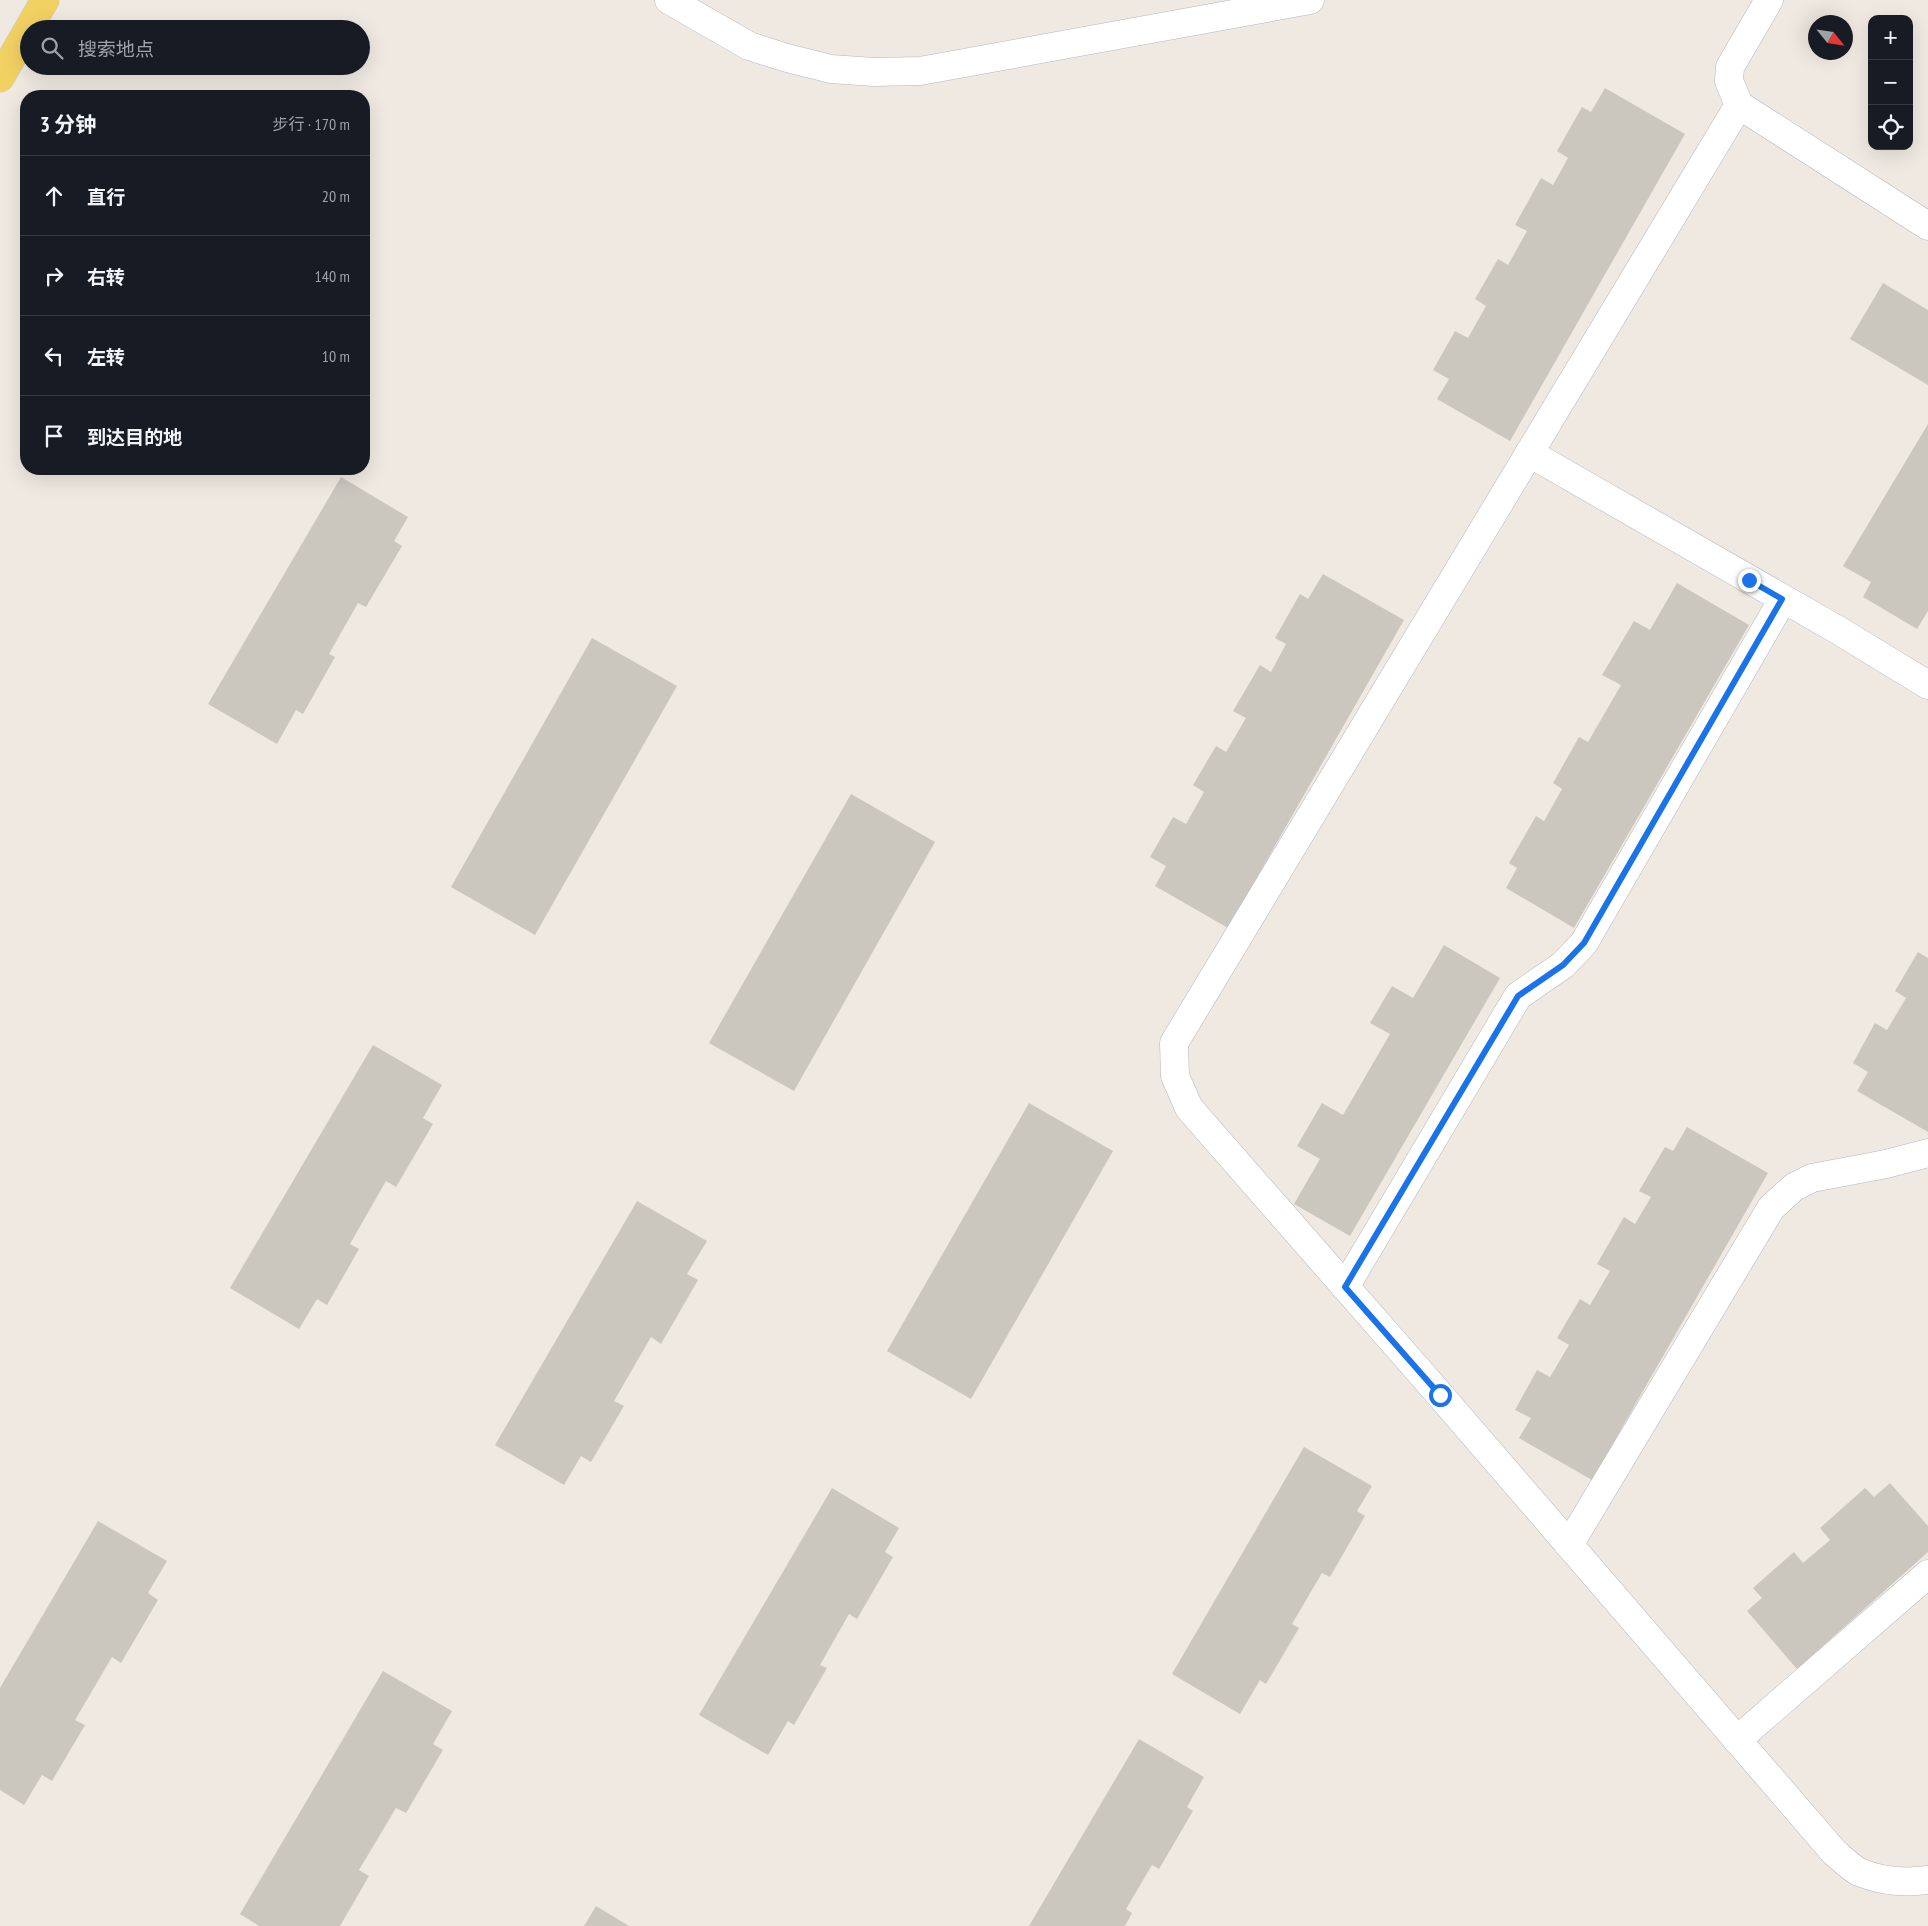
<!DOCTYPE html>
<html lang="zh">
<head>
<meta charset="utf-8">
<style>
  :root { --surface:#171b24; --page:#20242c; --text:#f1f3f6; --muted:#9ea1a6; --line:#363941 }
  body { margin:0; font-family:"PT Sans Narrow","Noto Sans SC",sans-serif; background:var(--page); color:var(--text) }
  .controls { position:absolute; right:15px; top:15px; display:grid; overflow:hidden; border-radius:10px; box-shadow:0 5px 20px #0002 }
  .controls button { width:45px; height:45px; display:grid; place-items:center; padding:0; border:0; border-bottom:1px solid var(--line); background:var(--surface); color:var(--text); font:25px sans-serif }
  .compass { position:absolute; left:1808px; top:15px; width:45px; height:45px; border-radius:50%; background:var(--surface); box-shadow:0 5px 20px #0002; rotate:120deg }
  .stop { position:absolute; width:15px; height:15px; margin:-11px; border:4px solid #1a73e8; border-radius:50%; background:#fff }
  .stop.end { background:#1a73e8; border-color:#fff; box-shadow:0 1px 5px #0008 }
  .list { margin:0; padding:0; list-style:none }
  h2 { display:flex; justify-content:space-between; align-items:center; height:65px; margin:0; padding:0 20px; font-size:21px }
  h2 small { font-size:16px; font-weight:400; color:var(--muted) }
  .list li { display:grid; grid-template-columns:32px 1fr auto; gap:15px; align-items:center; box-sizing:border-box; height:80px; padding:0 20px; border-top:1px solid var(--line) }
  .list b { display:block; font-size:19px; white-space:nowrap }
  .list em { font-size:16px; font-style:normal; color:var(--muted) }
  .icon { flex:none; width:28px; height:28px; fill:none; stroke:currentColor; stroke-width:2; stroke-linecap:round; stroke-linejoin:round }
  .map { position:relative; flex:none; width:1928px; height:1926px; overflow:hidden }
  .search { position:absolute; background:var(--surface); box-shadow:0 5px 20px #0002; left:20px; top:20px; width:350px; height:55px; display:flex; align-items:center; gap:12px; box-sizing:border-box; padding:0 18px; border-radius:28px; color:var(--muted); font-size:19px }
  .panel { position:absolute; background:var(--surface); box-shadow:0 5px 20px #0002; left:20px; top:90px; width:350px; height:385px; border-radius:20px }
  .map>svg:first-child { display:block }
  .building { fill:#cbc7bf }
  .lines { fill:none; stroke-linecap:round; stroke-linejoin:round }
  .minor-casing { stroke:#b4b7c1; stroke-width:29 }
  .major-casing { stroke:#c9c9c9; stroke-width:29 }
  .minor { stroke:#fff; stroke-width:28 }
  .major { stroke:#f2d163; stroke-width:28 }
  .route { stroke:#1a73e8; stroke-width:6 }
</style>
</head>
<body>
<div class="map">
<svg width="1928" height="1926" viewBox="0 0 1928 1926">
  <rect width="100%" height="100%" fill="#efe9e1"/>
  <g class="building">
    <path d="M1605 88 1685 134 1510 441 1437 399 1449 379 1433 370 1455 331 1468 338 1486 306 1475 299 1498 259 1508 265 1527 231 1515 225 1541 178 1553 185 1568 158 1557 151 1582 107 1591 112Z"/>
    <path d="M1883 283 1928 310V385L1850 339Z"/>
    <path d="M1928 424V611L1917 629 1863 597 1871 582 1843 566Z"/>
    <path d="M341 477 408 517 394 541 402 546 366 607 358 603 329 654 335 657 303 714 296 710 277 744 208 704Z"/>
    <path d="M1323 574 1404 620 1228 928 1155 886 1166 866 1150 857 1173 817 1186 824 1204 792 1193 785 1216 746 1226 752 1246 718 1233 711 1260 665 1271 672 1286 644 1275 638 1300 594 1308 599Z"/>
    <path d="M1677 583 1749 625 1574 928 1506 888 1517 868 1509 863 1536 816 1544 821 1562 789 1553 783 1579 737 1588 742 1621 685 1602 675 1634 621 1650 630Z"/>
    <path d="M592 638 677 686 535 935 451 887Z"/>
    <path d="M851 794 935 842 794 1091 709 1043Z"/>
    <path d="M1444 945 1500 978 1350 1236 1294 1204 1320 1159 1297 1146 1322 1103 1343 1115 1390 1034 1370 1023 1392 986 1413 998Z"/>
    <path d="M1918 952 1928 958V1132L1857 1091 1868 1072 1853 1063 1875 1023 1887 1030 1906 998 1895 991Z"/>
    <path d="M373 1045 442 1085 423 1118 433 1124 396 1187 386 1181 350 1244 359 1249 327 1305 317 1299 299 1329 230 1288Z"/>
    <path d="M1029 1103 1113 1151 971 1399 887 1351Z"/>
    <path d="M1687 1127 1768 1173 1592 1480 1519 1438 1531 1418 1515 1410 1537 1370 1550 1377 1569 1345 1557 1338 1580 1299 1590 1305 1610 1271 1597 1264 1624 1217 1635 1224 1651 1197 1639 1191 1665 1147 1673 1151Z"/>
    <path d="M637 1201 707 1241 687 1274 698 1280 661 1344 651 1337 614 1401 624 1406 591 1462 581 1456 564 1485 495 1445Z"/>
    <path d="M1304 1447 1372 1486 1357 1511 1365 1516 1330 1577 1322 1573 1292 1624 1299 1628 1266 1684 1260 1680 1240 1714 1172 1674Z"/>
    <path d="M1890 1483 1928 1526V1552L1797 1669 1747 1611 1762 1598 1753 1588 1794 1552 1803 1563 1830 1540 1820 1528 1865 1488 1874 1497Z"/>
    <path d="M832 1488 899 1528 885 1552 893 1557 857 1619 849 1614 820 1665 827 1668 794 1725 788 1721 768 1755 699 1715Z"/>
    <path d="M98 1521 167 1561 148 1593 158 1600 121 1663 112 1657 75 1720 85 1725 52 1781 42 1775 24 1805 0 1790V1688Z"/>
    <path d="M383 1671 452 1711 433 1744 443 1750 406 1813 396 1808 359 1870 369 1876 340 1926H259L240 1914Z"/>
    <path d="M1139 1739 1204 1777 1187 1807 1193 1811 1159 1869 1152 1865 1126 1909 1132 1913 1125 1926H1029Z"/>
    <path d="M596 1906 629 1926H584Z"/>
  </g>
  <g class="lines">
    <g class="minor-casing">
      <g id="minor">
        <path d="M669 0 749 46 787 58 831 69 874 72 920 71 1310 0"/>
        <path d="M1769 0 1730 67 1729 81 1739 105 1928 226"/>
        <path d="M1739 105 1174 1043 1175 1076 1189 1108 1440 1395 1834 1852C1842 1859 1850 1867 1859 1872 1880 1881 1905 1883 1928 1880"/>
        <path d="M1529 453 1838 630 1928 685"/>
        <path d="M1345 1287 1518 996 1563 965 1584 943 1783 599"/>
        <path d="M1569 1545 1771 1208 1794 1187 1812 1178 1886 1164 1928 1153"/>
        <path d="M1737 1740 1928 1574"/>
      </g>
    </g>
    <g class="major-casing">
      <path id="major" d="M0 78 45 0"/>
    </g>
    <use href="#minor" class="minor"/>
    <use href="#major" class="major"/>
  </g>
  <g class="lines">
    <path class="route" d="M1440 1395 1345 1287 1518 996 1563 965 1584 943 1782 599 1749 580"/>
  </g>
</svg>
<div class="controls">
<button>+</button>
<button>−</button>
<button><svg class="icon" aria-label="locate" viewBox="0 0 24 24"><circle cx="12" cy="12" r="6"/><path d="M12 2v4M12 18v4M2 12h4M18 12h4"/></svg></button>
</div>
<svg class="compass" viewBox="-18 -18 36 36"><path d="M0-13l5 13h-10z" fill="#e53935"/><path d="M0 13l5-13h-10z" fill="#9ea1a6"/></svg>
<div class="stop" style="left:1440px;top:1395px"></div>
<div class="stop end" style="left:1749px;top:580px"></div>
<div class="search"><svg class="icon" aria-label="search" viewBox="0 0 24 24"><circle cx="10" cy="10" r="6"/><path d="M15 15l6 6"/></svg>搜索地点</div>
<section class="panel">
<h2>3 分钟<small>步行 · 170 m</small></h2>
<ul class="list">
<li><svg class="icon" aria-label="ahead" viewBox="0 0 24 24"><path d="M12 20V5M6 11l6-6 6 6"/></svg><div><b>直行</b></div><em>20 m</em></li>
<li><svg class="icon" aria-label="right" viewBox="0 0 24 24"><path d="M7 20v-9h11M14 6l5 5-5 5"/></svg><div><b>右转</b></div><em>140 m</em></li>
<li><svg class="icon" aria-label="left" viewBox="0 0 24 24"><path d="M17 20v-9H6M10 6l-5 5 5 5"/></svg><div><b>左转</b></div><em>10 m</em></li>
<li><svg class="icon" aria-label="arrive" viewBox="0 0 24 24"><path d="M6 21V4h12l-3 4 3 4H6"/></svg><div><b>到达目的地</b></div></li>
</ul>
</section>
</div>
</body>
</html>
